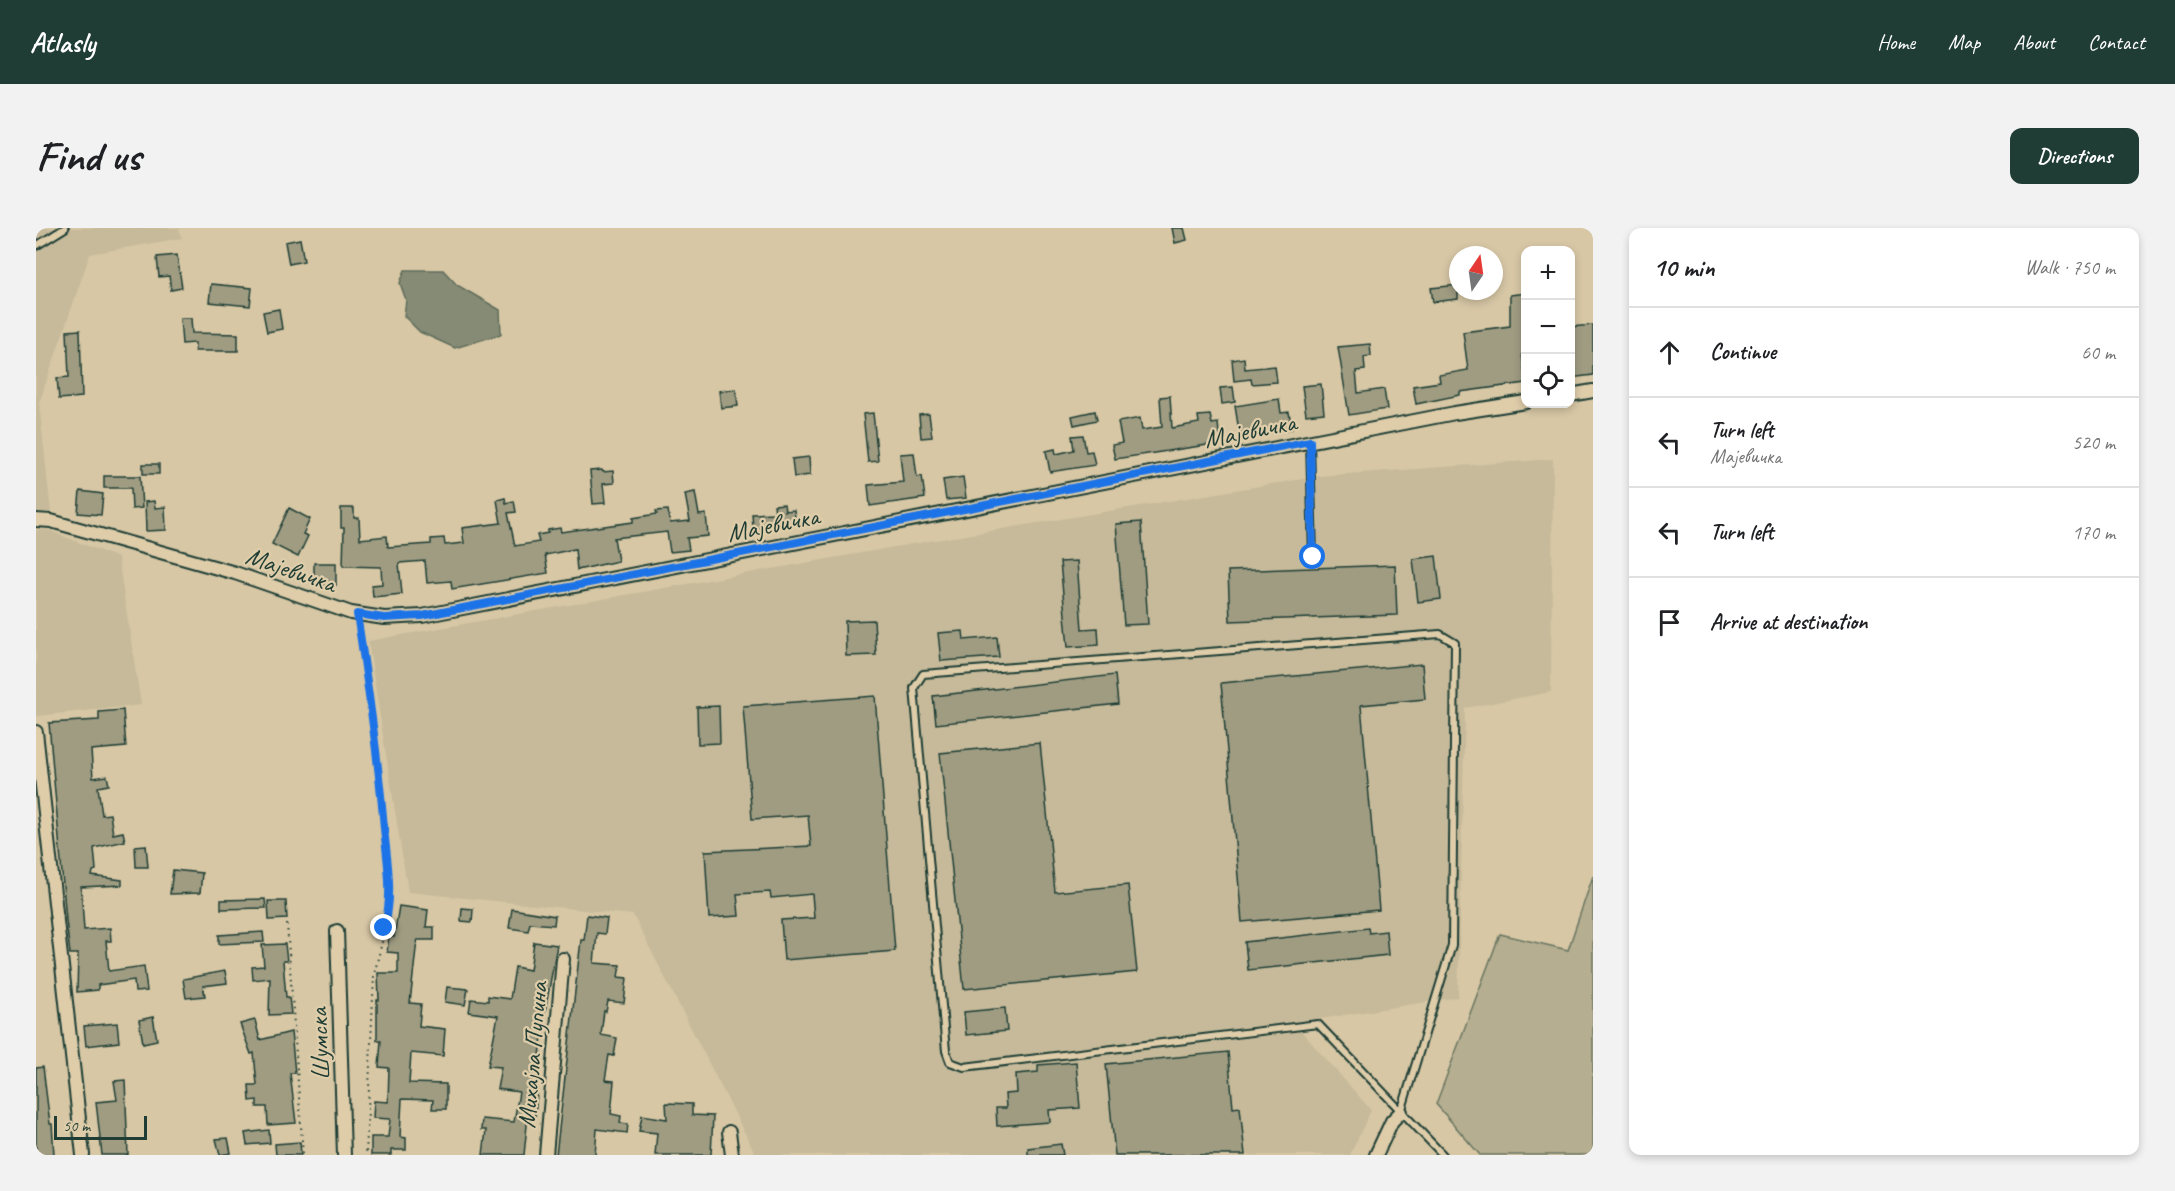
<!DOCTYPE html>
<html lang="en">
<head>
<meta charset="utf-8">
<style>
  :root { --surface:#fff; --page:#f2f2f2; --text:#202124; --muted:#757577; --line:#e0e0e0; --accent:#1f3d34 }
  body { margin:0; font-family:Caveat,sans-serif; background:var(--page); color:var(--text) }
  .controls { position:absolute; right:18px; top:18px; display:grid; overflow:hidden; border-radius:12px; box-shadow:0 3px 9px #0003 }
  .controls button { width:54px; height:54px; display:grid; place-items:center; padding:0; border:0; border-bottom:2px solid var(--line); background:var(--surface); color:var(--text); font:30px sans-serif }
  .compass { position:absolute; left:1413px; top:18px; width:54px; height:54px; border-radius:50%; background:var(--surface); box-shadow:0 3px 9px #0003; rotate:13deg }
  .scale { position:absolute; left:18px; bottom:15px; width:93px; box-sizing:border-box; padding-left:6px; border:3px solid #1f3d34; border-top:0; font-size:16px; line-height:21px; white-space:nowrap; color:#1f3d34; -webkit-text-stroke:4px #dfcdaa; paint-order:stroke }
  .stop { position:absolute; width:18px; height:18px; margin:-14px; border:4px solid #1a73e8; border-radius:50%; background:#fff }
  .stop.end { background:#1a73e8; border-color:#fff; box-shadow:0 2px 6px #0008 }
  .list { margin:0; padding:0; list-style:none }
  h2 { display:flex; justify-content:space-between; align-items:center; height:78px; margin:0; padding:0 24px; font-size:26px }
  h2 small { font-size:20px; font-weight:400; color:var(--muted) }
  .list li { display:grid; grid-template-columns:39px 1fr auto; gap:18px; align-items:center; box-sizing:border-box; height:90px; padding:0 24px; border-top:2px solid var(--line) }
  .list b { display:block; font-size:22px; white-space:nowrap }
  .list p { margin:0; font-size:20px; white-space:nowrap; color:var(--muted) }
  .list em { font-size:20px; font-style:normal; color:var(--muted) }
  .icon { flex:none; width:33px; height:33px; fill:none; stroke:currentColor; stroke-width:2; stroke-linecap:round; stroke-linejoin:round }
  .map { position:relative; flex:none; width:1557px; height:927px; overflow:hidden; border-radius:12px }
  header { display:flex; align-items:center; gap:36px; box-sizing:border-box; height:84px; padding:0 30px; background:var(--accent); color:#fff }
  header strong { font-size:28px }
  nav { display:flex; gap:33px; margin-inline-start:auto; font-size:21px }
  .intro { display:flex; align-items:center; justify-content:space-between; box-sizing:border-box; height:144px; padding:0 36px }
  h1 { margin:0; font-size:42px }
  .button { padding:15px 27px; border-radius:12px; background:var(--accent); color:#fff; font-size:21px; font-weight:700 }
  main { display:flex; gap:36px; padding:0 36px }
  aside { flex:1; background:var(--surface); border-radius:12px; box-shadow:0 3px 9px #0003 }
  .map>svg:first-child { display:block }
  .built { fill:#c6ba9a }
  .green { fill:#b5ae90; stroke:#6a7662; stroke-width:1.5 }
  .water { fill:#868b74; stroke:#5d6c5a; stroke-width:1.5 }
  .building { fill:#9f9c82; stroke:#1f3d34; stroke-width:1.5 }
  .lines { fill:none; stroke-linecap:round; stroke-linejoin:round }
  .lane-casing { stroke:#1f3d34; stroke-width:10 }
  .street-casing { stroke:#1f3d34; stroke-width:16 }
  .path { stroke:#1f3d34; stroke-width:2; stroke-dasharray:1.5 4.5; stroke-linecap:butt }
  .lane { stroke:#dfcdaa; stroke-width:6 }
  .street { stroke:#dfcdaa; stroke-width:12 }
  .route { stroke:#1a73e8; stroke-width:8 }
  .labels { text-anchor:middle; stroke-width:4.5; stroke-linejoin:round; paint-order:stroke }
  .street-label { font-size:26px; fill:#1f3d34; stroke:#dfcdaa }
</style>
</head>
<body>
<header>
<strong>Atlasly</strong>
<nav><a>Home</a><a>Map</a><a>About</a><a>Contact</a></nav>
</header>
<div class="intro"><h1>Find us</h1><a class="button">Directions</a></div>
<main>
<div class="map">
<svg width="1557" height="927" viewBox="0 0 1557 927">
  <rect width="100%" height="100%" fill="#d7c7a5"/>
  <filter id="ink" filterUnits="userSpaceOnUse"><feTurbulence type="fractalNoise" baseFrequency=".0167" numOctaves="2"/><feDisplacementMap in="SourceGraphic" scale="12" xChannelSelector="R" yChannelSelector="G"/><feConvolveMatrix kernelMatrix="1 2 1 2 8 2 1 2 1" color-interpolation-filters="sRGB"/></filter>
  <g filter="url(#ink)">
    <g class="built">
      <path d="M0 0H143L146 10 54 26 3 175 15 284H0Z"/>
      <path d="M1517 231 1515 464 1429 480 1422 769 1258 795 1335 882 1314 927H720L597 687 372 664 332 413 870 317 1284 248Z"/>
      <path d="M0 302H12L82 330 105 477 0 488Z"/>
    </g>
    <path class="green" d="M1557 648V927H1444L1400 876 1464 706 1532 722Z"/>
    <path class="water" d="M369 42H407L421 57 464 82 465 106 419 120 384 104 368 88 370 72 364 55Z"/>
    <g class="building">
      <path d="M1136 0H1148L1151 12 1139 15Z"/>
      <path d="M264 11 268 33 253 36 249 14Z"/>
      <path d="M141 27 146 60 135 62 133 48 123 49 121 29Z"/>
      <path d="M175 56 216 60 214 78 173 74Z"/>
      <path d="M1422 57V71L1397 74 1395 60Z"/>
      <path d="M1490 65V126H1486L1490 155 1424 164V167L1380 176 1377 158 1404 154 1403 147 1432 142 1427 104 1474 98V67Z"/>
      <path d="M243 81 246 101 231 104 227 84Z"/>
      <path d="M144 90H155L156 105 202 106V123H159V115L146 116Z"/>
      <path d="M1557 97V147L1534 150V99Z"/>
      <path d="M44 102 46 169 23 171 21 150 33 149 31 103Z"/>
      <path d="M1334 116 1335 128 1328 129 1329 142 1320 143 1322 165 1348 161 1351 181 1313 187 1302 119Z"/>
      <path d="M1208 130 1209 141 1239 138 1241 154 1216 156 1215 151 1198 153 1196 132Z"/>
      <path d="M1285 156 1288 185 1270 187 1266 158Z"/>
      <path d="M1197 159 1199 174 1186 176 1184 160Z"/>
      <path d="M700 161 702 178 685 180 683 163Z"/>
      <path d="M1134 168 1136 200 1163 195 1162 188 1174 187 1176 196 1182 195 1184 215 1079 231 1076 217 1086 215 1082 194 1104 190 1106 202 1126 199 1124 169Z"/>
      <path d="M1243 171 1245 185 1253 184 1256 201 1204 209 1199 178Z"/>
      <path d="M1059 183 1061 192 1038 197 1036 188Z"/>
      <path d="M837 185 842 233 832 234 827 186Z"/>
      <path d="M893 186 896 209 885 210 883 187Z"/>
      <path d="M1047 207 1050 224 1056 223 1059 237 1014 244 1010 223 1019 221 1020 226 1038 222 1036 208Z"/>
      <path d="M878 225 881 249 886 248 889 270 834 278 832 257 867 254 864 226Z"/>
      <path d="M773 229 774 247 758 249 756 231Z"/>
      <rect x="107" y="236" width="16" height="10"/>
      <path d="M566 242 567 244 577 243 578 255 567 256 569 275 557 276 554 243Z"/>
      <path d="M68 248H104L106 280 96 281 95 260H68Z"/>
      <path d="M927 249 930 270 910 272 907 252Z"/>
      <path d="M44 263 67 266 65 287 42 285Z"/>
      <path d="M659 264 663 287 670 286 672 308 651 310 653 322 634 324 631 304 578 310 582 333 541 342 539 321 509 327 512 345 416 361 415 353 391 355 389 333 363 335 366 366 337 369 336 357 346 356 345 339 307 338 308 300H305V280H318V290H323L324 311 351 308 352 319 395 316V311L408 310 409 317 428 315 426 300 465 295 461 272 469 270 470 275 478 273 480 284 472 285 479 318 503 314 501 307 512 305V302L524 300 525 304 597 294V290L621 286 620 283 632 282 634 295 654 293 649 266Z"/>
      <path d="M118 273 119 280 129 279 130 302 110 303 109 274Z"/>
      <path d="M748 276 749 283 758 282 760 297 717 300 716 286 739 285 738 277Z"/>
      <path d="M253 280 274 291 267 306 272 308 262 329 236 316Z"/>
      <path d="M1105 294 1112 396 1088 397 1080 296Z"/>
      <path d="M1400 328 1405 371 1382 374 1377 331Z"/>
      <path d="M1041 333 1046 401 1062 400 1063 417 1032 419 1024 334Z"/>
      <rect x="278" y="335" width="22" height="22"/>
      <path d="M1359 337 1361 387 1194 393 1192 343Z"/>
      <path d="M838 392 840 427 810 428 809 393Z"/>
      <path d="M927 403 928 412 961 409 963 429 905 433 902 405Z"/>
      <path d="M1386 436 1389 471 1325 477 1343 682 1206 694 1185 455Z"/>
      <path d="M1079 447 1082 476 900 496 897 468Z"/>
      <path d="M839 468 859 723 748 732 745 692 778 690 776 666 735 670 734 664 701 666 703 688 673 690 669 623 775 618 772 587 716 591 707 478Z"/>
      <path d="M683 478 684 515 662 516 661 479Z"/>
      <path d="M87 482 90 519 55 522 57 550 71 548 73 557 62 559 66 587 74 586 77 606 87 604 89 613 58 620 60 642 57 643 56 648 86 652V657L45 659 48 702 74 700 75 713H70L73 743 108 738 111 763 99 764 98 752 62 757V762L41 764 42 726H34L30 692 13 495 63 492V484Z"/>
      <path d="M1004 515 1019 664 1092 657 1101 744 928 761 904 525Z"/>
      <path d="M110 617 112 639H100L99 618Z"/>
      <path d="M137 642 166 645 164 665 134 666Z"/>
      <path d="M229 671 230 680 185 681V672Z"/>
      <path d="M232 673H250L251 691 233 692Z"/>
      <path d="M363 678 392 682 390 699H398V712H381L374 775 385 776 383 798 409 801 407 828 375 825 373 855 410 856V881H396L397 872 366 871 364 909 370 910V922H355V927H335V909H352L354 891 337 890 338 873 352 874 353 840 343 839 345 812H341V772H343L342 745H362V725L351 724 353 708 358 709Z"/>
      <path d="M426 680 437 681 436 694 425 693Z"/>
      <path d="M476 681 519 688 518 697 494 695 492 703 473 700Z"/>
      <path d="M551 687 571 690 569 706 561 705 558 735 584 737 582 749 591 750 588 775 572 773 570 784 568 783 565 807 581 810 578 828 573 827 569 852 578 853 575 886 585 888 584 895 592 896 591 905 561 901 559 927H520L545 712H548Z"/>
      <path d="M1332 700 1333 705 1350 703 1352 727 1212 742 1209 714Z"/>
      <path d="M227 704 228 714 183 716V707Z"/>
      <path d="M498 714 521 717 507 795 499 888 492 887 488 927H447L450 902H445L446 891 478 894 483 864 461 861 465 839 452 838 462 788 433 784 435 771 452 773V768L474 771 479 739 494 742Z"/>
      <path d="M249 716 251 733H247L250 769H253L255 786 233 787 234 750 217 752 216 739 228 738 226 717Z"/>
      <path d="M189 743 191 755 167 758 169 768 150 770 147 751Z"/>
      <path d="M411 759 432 761 429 777 409 774Z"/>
      <path d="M969 780 971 803 930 807 928 784Z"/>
      <path d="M117 789 121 812 107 815 103 792Z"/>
      <path d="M219 792 224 812 255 804 259 845H254L260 895 232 897 231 879H221V872L214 873 213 857H221L218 825 215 826 204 796Z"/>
      <path d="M81 795 83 814 50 818 48 798Z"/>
      <path d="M1192 824 1197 880 1204 879 1209 927H1079L1070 836Z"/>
      <path d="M1040 834 1044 880 1013 882 1014 894 961 898 960 880H970L969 866 981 865 980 846 1002 844V837Z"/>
      <path d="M7 839 14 896H16L18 927H0V840Z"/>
      <path d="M89 852 92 927H66L60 874 81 872 78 853Z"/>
      <path d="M630 875 656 876V887L677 888 675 927H619L621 905 603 903 606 887 631 891Z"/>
      <path d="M233 902 234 915 211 917 209 905Z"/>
      <path d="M192 910 195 925 184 927 180 911Z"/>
      <path d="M264 914 265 927H240L239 916Z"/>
      <path d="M1025 916 1027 927H992V920Z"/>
    </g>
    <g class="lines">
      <g class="lane-casing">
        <g id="lane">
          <path d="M0 18 29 0"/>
          <path d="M1274 214 1277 329"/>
          <path d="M1365 884 1416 717 1419 415 1404 406 887 446 878 460 910 823 914 834 928 839 1282 796 1407 927"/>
        </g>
      </g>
      <g class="street-casing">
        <g id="street">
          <path d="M1534 167 1557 163"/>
          <path d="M0 292 15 293 199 345 315 385 348 390 386 388 1419 185 1490 174"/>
          <path d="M0 504 47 927"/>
          <path d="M301 703 308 927"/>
          <path d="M693 904 696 927"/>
          <path d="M510 927 527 731"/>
          <path d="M1340 927 1356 893 1365 884"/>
        </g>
      </g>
      <g class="path">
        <path d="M323 398 340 511 354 666 353 685 338 747 330 927"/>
        <path d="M251 696 267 927"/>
      </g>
      <use href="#lane" class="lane"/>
      <use href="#street" class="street"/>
    </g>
  </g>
  <g class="lines" filter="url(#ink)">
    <path class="route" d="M348 700C358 667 351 633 348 600 342 528 332 457 321 386L348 390 386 388 1274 213 1277 329"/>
  </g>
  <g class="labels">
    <g class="street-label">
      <text transform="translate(1214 202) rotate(-11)" y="9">Мајевичка</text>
      <text transform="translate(737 296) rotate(-11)" y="9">Мајевичка</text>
      <text transform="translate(255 341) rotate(19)" y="9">Мајевичка</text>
      <text transform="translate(283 816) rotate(-92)" y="9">Шумска</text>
      <text transform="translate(496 827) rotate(-85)" y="9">Михајла Пупина</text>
    </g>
  </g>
</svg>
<div class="controls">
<button>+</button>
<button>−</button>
<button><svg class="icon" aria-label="locate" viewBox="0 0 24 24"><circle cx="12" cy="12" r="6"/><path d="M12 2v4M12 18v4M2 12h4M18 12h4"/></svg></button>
</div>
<svg class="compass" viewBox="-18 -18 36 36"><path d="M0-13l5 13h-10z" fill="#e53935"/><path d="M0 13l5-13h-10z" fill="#757577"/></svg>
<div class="scale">50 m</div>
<div class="stop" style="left:1277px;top:329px"></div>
<div class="stop end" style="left:348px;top:700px"></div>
</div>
<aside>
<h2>10 min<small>Walk · 750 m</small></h2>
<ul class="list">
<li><svg class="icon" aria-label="ahead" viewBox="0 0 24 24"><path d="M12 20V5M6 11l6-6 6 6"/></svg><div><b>Continue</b></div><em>60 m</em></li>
<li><svg class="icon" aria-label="left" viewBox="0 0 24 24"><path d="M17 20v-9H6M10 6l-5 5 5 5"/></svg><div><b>Turn left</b><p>Мајевичка</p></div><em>520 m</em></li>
<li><svg class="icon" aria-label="left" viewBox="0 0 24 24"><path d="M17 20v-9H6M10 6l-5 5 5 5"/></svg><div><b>Turn left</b></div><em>170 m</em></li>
<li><svg class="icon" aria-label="arrive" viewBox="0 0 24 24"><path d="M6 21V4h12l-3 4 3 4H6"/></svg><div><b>Arrive at destination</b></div></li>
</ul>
</aside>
</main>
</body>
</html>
